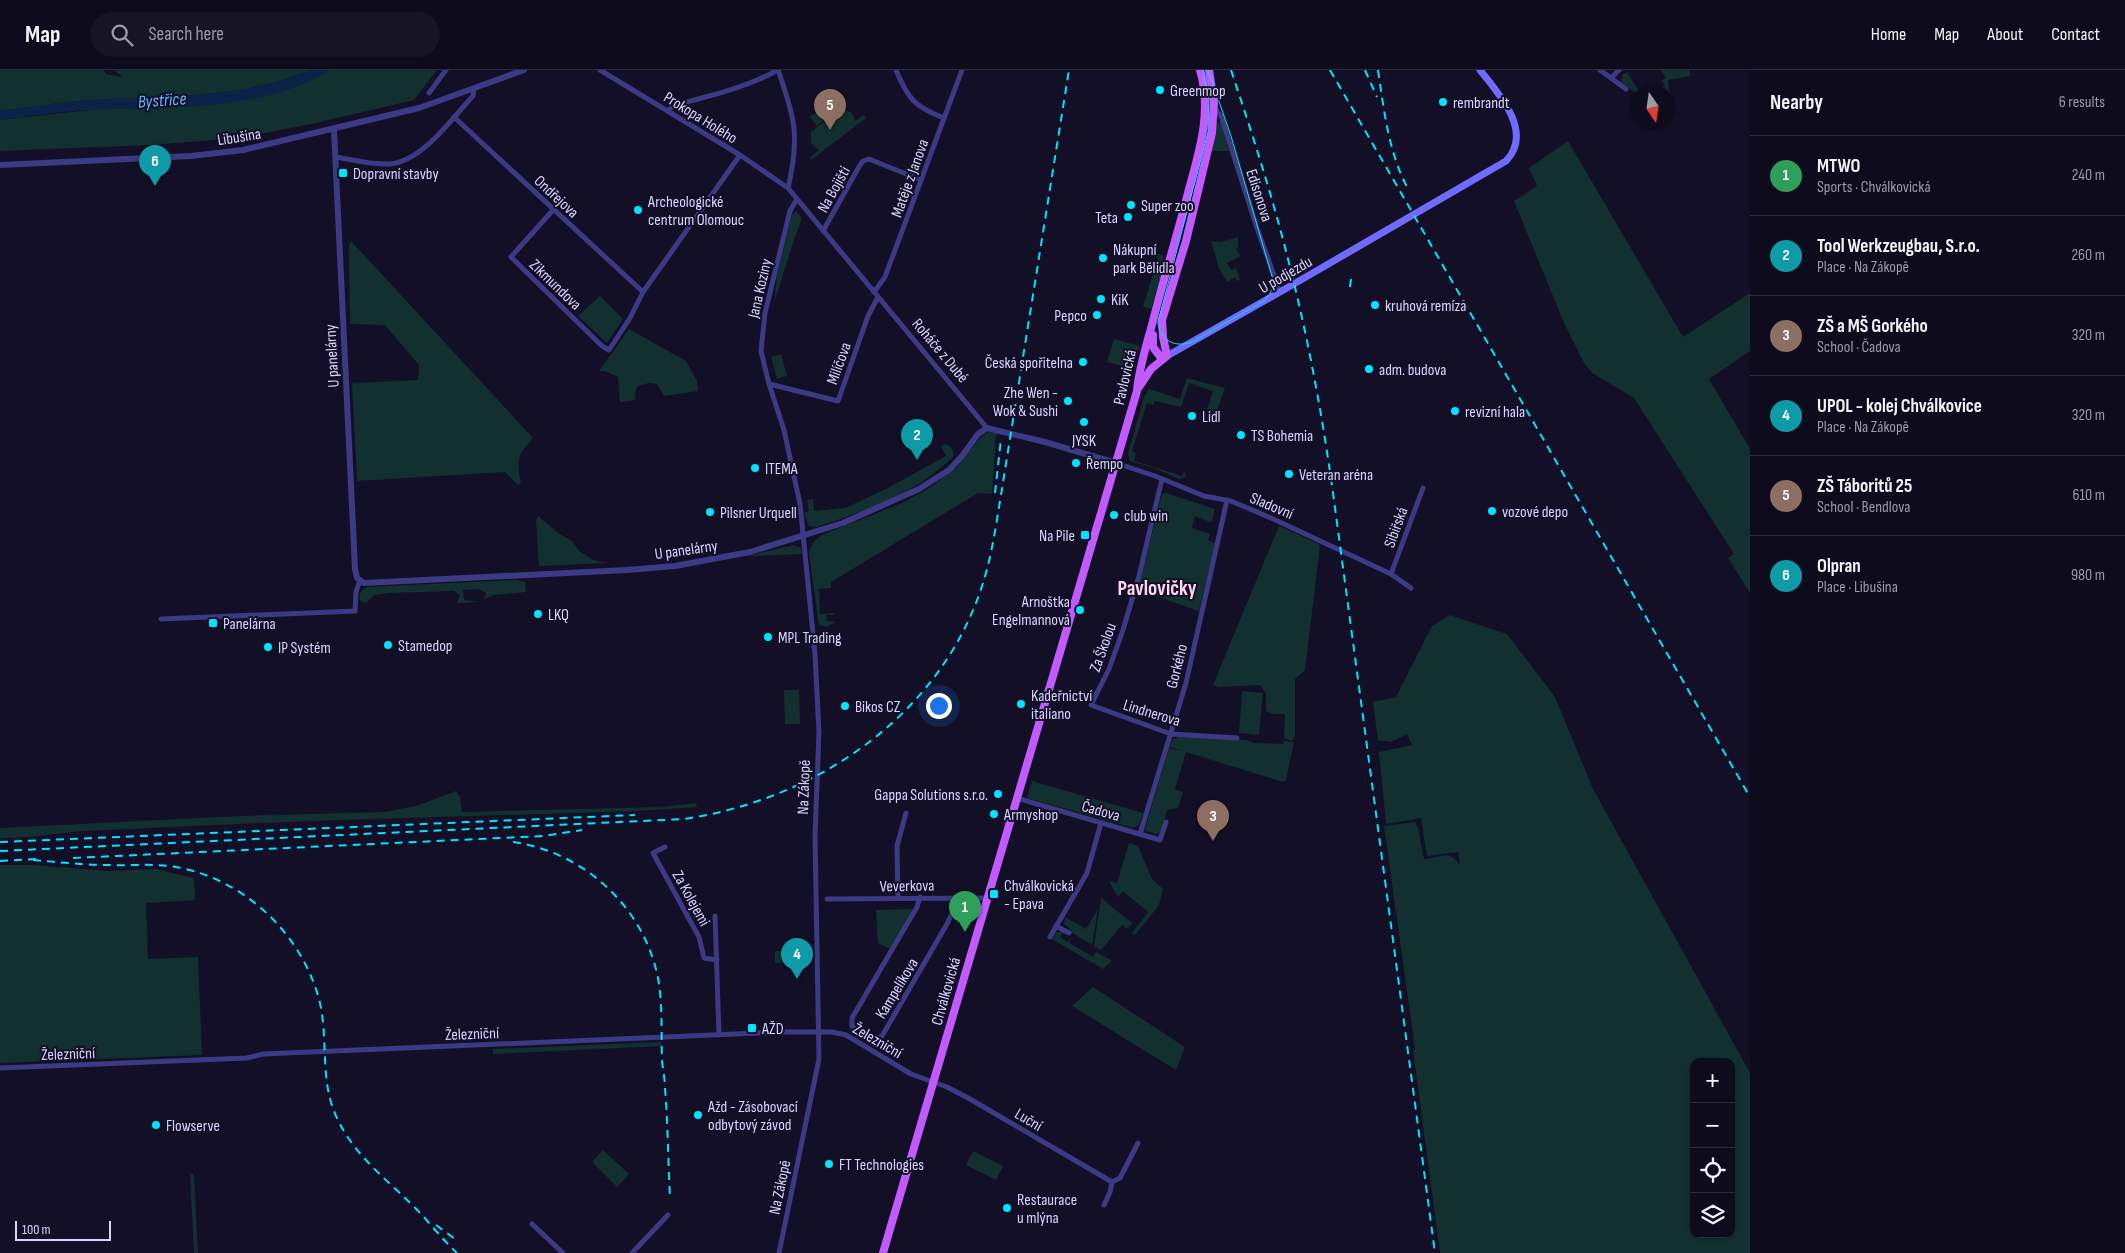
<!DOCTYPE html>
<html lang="en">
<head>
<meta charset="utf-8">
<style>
  :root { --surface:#0e0b1c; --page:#171425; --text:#f1f3f6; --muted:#9b9ba3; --line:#2e2b3b; --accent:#00e5ff }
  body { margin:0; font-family:"Sofia Sans Condensed",sans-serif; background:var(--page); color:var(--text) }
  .controls { position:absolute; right:15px; bottom:15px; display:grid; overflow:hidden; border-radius:10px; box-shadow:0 1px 4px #0004 }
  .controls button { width:45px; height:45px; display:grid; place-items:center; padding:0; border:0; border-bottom:1px solid var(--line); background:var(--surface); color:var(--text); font:25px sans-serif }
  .compass { position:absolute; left:1630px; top:15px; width:45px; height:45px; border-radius:50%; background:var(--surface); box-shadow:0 1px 4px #0004; rotate:167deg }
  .scale { position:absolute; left:15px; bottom:12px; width:96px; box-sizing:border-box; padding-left:5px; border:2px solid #d9d4ff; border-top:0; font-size:14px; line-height:18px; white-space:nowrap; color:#d9d4ff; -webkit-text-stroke:4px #130f26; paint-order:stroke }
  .you { position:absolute; left:938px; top:635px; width:18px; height:18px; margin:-12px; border:4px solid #fff; border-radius:50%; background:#1a73e8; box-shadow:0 0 0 8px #1a73e833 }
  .badge { display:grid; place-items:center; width:32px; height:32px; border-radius:50%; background:var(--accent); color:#fff; font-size:16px; font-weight:700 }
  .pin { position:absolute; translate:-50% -41px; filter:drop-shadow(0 1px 2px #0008) }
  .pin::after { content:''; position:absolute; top:26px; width:18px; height:15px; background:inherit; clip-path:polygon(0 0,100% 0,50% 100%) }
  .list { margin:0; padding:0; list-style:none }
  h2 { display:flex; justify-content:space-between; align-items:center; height:65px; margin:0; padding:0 20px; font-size:21px }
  h2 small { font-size:16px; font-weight:400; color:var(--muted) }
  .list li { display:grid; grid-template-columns:32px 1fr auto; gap:15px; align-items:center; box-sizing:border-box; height:80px; padding:0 20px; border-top:1px solid var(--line) }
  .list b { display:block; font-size:19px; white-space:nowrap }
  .list p { margin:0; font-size:16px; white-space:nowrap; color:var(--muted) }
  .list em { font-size:16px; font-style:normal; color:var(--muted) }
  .icon { flex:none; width:28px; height:28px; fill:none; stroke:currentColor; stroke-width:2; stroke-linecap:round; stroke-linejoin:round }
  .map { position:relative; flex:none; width:1750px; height:1183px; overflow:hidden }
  header { display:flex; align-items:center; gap:30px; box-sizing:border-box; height:70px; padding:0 25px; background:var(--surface); border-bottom:1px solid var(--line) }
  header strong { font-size:24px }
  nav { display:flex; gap:28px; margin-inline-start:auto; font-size:18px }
  .search { width:350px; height:45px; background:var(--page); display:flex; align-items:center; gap:12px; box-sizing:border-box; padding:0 18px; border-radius:28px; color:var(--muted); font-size:19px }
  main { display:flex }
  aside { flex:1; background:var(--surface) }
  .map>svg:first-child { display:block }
  .green { fill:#12302f; fill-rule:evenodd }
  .water { fill:#0c2248 }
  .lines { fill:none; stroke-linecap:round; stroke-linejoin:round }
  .minor { stroke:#3d3a85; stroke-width:5 }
  .tertiary { stroke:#3d3a85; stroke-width:6 }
  .secondary { stroke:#6f6bff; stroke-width:7 }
  .primary { stroke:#c25bff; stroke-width:8 }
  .tram { stroke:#00e5ff; stroke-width:1 }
  .rail { stroke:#00e5ff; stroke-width:2; stroke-dasharray:8 6; stroke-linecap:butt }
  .poi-dot { fill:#00e5ff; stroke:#130f26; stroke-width:2 }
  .labels { text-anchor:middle; stroke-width:4; stroke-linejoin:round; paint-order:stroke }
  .poi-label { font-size:16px; fill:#d9d4ff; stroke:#130f26; text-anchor:start }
  .street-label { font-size:16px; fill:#d9d4ff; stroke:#130f26 }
  .water-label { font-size:18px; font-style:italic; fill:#62b6ff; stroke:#130f26 }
  .district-label { font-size:21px; font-weight:bold; fill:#ffd6f0; stroke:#130f26 }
</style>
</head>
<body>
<header>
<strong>Map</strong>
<div class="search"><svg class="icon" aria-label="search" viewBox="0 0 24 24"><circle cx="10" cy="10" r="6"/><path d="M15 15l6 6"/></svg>Search here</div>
<nav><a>Home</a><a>Map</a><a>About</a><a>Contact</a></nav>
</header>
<main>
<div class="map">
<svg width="1750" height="1183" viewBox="0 0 1750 1183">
  <rect width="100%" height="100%" fill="#130f26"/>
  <g class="green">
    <path d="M0 0H104L106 4 122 7 115 0H310C236 32 158 24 80 31 53 33 27 38 0 41Z"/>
    <path d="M330 0H437L414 30 316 53 240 68 151 75 0 81V50L294 17Z"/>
    <path d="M1661 0H1689L1690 6 1668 10 1670 24 1668 26V22L1637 24 1621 12 1623 4 1629 2 1628 4 1639 21 1651 14 1655 20 1665 15 1661 11 1666 8Z"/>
    <path d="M829 33 835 42 817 56 810 47Z"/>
    <path d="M843 39 852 43 855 51 864 45 866 48 811 90 810 88 819 80 811 73V62L838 41Z"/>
    <path d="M1219 52 1221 53 1229 81H1210L1216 53Z"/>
    <path d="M1568 71 1683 267 1750 223V281L1709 309 1750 379V523L1728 488 1734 484 1634 328 1592 303 1584 293 1564 253 1514 131 1537 116 1529 98Z"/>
    <path d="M796 141 802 148 793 173 774 233 777 206 792 145Z"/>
    <path d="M1238 167V178L1236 179 1241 186 1227 193 1231 200 1236 198 1240 210 1237 211 1235 207 1227 212 1219 198 1211 171 1221 172Z"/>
    <path d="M351 171 533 368C518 384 516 390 521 412L518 415 505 402 357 411 352 313 418 310 419 295 385 255 350 254 349 176Z"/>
    <path d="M1159 184 1163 186 1164 196 1151 239 1143 237 1158 188 1154 186Z"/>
    <path d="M600 226 623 249 607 273 578 246Z"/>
    <path d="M629 259 686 291 697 311 698 321 664 326 657 314 649 313 638 316 635 321V330L620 332 618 307 605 301H599Z"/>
    <path d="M1114 269 1140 276 1134 299 1107 292Z"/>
    <path d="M781 284 787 306 777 309 771 287Z"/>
    <path d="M1187 308 1225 318 1215 346 1212 345 1213 342 1207 340 1213 321 1189 313 1181 337 1155 331 1153 335 1147 333 1132 381 1136 383 1134 391 1182 406 1184 402H1185L1186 407 1179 409 1154 398 1130 391 1128 384 1144 327 1149 319 1180 329Z"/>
    <path d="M988 362 1000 364 996 365 992 424 978 423 831 512V518L819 519 820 544 834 543V545H826L827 551 836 552 826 557 819 555 809 484C811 474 814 471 822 465L902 433 928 419 957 397 981 367Z"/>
    <path d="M946 374 951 377 954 384 953 387C916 423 864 442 816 457L809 456 804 443 809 441 807 430 813 429 814 441 845 438 886 419 946 386 941 376Z"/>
    <path d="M1166 423 1215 439 1212 451 1210 452 1195 446 1192 458 1210 464 1208 470 1215 473 1199 541 1138 520 1162 424Z"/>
    <path d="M538 446 558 463 572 471 579 481 593 490 607 493 539 496 536 450Z"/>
    <path d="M1279 456 1319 474 1320 476 1305 600 1295 609V666L1292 671 1284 668 1285 644H1274L1266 641V623L1260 615 1219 617 1213 615Z"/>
    <path d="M793 475 801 478 802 484 748 486Z"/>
    <path d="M517 510 525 512 526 522 493 525 484 529 486 523 478 519 463 520 464 530 479 532 457 533 460 525 454 521 389 523 374 525 366 533 360 531C358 525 361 520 367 517Z"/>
    <path d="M1450 545 1507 564 1555 627 1593 719 1750 1003V1183H1440L1413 980 1415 979 1384 756 1415 752 1418 758 1424 789C1442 788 1448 778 1460 795L1458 782 1427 786 1421 748 1386 754 1379 682 1412 675 1407 664 1391 672 1378 670 1373 632 1396 627 1432 556ZM1694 992H1731V1164H1694Z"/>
    <path d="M784 620H799L800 654H785Z"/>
    <path d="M1242 621 1263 623 1259 665 1239 663Z"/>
    <path d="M1181 666 1245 670 1254 673 1283 674 1284 671 1294 672 1286 710 1283 712 1170 677 1172 670Z"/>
    <path d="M1169 678 1186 682 1175 719 1183 722 1178 738 1167 740 1162 761 1156 764 1146 761 1145 759Z"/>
    <path d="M1032 711 1143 743 1139 755 1133 758 1027 728Z"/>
    <path d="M456 721 460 727 462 742 661 737 696 733 697 737 636 741 310 751 82 761 30 767 0 768V758L240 746 385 742 419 735Z"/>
    <path d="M1129 773 1138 776 1152 809 1163 819 1159 835 1135 865 1132 863 1148 842 1123 821 1118 827 1109 811 1117 813Z"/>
    <path d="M34 795 109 801 156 799 194 808 195 830 146 833 148 889 198 887 202 985 0 993V795Z"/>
    <path d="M1101 828 1132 853 1127 859 1122 855 1101 880 1094 876Z"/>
    <path d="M913 839 890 879 878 873 876 840Z"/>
    <path d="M1098 839 1092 875 1071 862V860L1064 854 1065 847 1086 859Z"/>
    <path d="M1057 862H1063L1060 867 1067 872 1072 867 1069 873 1093 887 1096 882 1112 891 1103 899 1052 869Z"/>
    <path d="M803 880V892L775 893V881Z"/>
    <path d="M1093 917 1185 977 1176 1000 1072 936Z"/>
    <path d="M661 972V976L493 984V979Z"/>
    <path d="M603 1080 629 1104 617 1117 592 1092Z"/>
    <path d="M973 1081 1003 1096 996 1110 966 1095Z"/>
    <path d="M190 1104H193L194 1108 198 1183H194Z"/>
  </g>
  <path class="water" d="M310 0H330C258 44 165 36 84 40 56 42 28 47 0 50V41C27 38 53 33 80 31 158 24 236 32 310 0Z"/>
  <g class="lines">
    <g class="minor">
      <path d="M600 0 740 85 788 118 987 358"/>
      <path d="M778 0C795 48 800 67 788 118"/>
      <path d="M896 0C908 29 915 37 944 48"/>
      <path d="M1600 0 1626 19"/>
      <path d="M1612 7 1619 0"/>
      <path d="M429 23 446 0"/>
      <path d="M1214 38 1221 46 1257 158 1280 222"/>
      <path d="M668 40 675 35C710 26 745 18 778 0"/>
      <path d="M454 47 643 222"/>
      <path d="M336 87C354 90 372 95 390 94 423 91 452 48 473 26L474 18"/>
      <path d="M553 140 511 187 602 276 609 280 630 248 643 222 740 85"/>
      <path d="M823 161 860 95 863 91 869 89 921 110"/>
      <path d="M874 222 885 207 962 0"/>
      <path d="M769 314 838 331 868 246 878 227"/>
      <path d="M1116 393 1155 406 1204 426 1231 431 1271 448 1391 504 1411 518"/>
      <path d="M1162 409 1139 506 1123 560 1109 599 1091 635 1171 664 1237 668"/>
      <path d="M1391 504 1423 418"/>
      <path d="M161 549 355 541 356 522 360 510"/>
      <path d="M1016 728 1160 770 1166 752"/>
      <path d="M1140 764 1186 613 1227 430"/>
      <path d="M665 777 653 783 699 867 704 888 717 890"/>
      <path d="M920 827 917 837 852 948V956C860 963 872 973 882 966L947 854 953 841 955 827"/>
      <path d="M898 828 897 776 906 743"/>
      <path d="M827 829 987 828"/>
      <path d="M715 846 719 965"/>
      <path d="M1056 856 1069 863"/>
      <path d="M1050 867 1087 803 1101 753"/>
      <path d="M0 998 247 988 263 984 784 962H832L846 965 911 1004 947 1017 970 1029 1112 1112"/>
      <path d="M1112 1112 1120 1108 1138 1073"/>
      <path d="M1104 1135 1110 1122 1112 1112"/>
      <path d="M532 1154 563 1183"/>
      <path d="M632 1183 668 1145"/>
      <path d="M779 1183 819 989 815 766 819 662 815 584 800 434 784 360 769 314 761 281 765 243 790 141 797 129"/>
    </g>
    <g class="tertiary">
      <path d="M334 60 355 499 357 508 364 513 627 500 675 496 750 482 843 453 919 419 949 400 962 386 978 364 987 358 1045 372 1116 393"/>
      <path d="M0 95 191 86 243 80 419 38 524 0"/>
    </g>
    <path class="secondary" d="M1167 286 1280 222 1506 91C1534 62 1499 24 1480 0"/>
    <g class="primary">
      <path d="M1153 265V277L1162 289"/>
      <path d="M1139 317 1151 299 1167 286 1163 267 1162 250 1186 171 1212 63 1214 32 1209 0"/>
      <path d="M883 1183 1137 321C1139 297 1147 274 1153 251 1164 207 1178 163 1189 119 1200 79 1212 41 1200 0"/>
    </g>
    <path class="tram" d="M1203 0 1209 29 1208 62 1158 252C1159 271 1176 278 1192 272L1264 231 1270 224 1274 213 1231 66 1208 0"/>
    <g class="rail">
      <path d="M1231 0C1252 63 1272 125 1288 189 1309 271 1324 354 1335 438L1435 1183"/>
      <path d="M1330 0 1750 727"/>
      <path d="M1365 0 1377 27"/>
      <path d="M1378 0C1384 40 1388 80 1407 117"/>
      <path d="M1350 217 1351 209"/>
      <path d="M995 423 1001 369"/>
      <path d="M0 772 635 745"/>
      <path d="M513 772C584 782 644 837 658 908 663 936 661 963 662 991 663 1000 665 1009 665 1018 668 1054 668 1091 670 1127"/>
      <path d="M0 781 684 749C813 730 936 649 980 522 988 500 992 478 996 456L1069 0"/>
      <path d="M73 788 543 766 582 760"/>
      <path d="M33 790C58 792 83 795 108 795 131 796 153 793 176 797 244 809 301 863 319 929 329 967 319 1011 337 1048 356 1089 391 1112 421 1144 433 1157 444 1171 457 1183"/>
      <path d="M0 791 38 789"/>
      <path d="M436 1155 455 1169"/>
    </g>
  </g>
  <g class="poi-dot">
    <circle cx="1160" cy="20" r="5"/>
    <circle cx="1443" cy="32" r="5"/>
    <rect x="338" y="98" width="10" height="10" rx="2.5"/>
    <circle cx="1131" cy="135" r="5"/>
    <circle cx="638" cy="140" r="5"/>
    <circle cx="1128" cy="147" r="5"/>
    <circle cx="1103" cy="188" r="5"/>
    <circle cx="1101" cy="229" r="5"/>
    <circle cx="1375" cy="235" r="5"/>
    <circle cx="1097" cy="245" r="5"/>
    <circle cx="1083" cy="292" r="5"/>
    <circle cx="1369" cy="299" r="5"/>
    <circle cx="1068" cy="331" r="5"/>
    <circle cx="1455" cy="341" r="5"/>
    <circle cx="1192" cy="346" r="5"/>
    <circle cx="1084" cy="352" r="5"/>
    <circle cx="1241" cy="365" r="5"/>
    <circle cx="1076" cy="393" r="5"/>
    <circle cx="755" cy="398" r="5"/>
    <circle cx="1289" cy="404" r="5"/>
    <circle cx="1492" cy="441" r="5"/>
    <circle cx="710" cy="442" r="5"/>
    <circle cx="1114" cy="445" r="5"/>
    <rect x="1080" y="460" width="10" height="10" rx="2.5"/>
    <circle cx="1080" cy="540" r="5"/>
    <circle cx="538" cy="544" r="5"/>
    <rect x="208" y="548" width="10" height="10" rx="2.5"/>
    <circle cx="768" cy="567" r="5"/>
    <circle cx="388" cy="575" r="5"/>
    <circle cx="268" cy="577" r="5"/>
    <circle cx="1021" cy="634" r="5"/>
    <circle cx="845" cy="636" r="5"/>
    <circle cx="998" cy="724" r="5"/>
    <circle cx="994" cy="744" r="5"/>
    <rect x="989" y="819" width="10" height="10" rx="2.5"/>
    <rect x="747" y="953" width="10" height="10" rx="2.5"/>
    <circle cx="698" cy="1045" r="5"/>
    <circle cx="156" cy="1055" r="5"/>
    <circle cx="829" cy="1094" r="5"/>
    <circle cx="1007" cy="1138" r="5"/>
  </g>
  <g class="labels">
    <g class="poi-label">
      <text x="1170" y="26">Greenmop</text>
      <text x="1453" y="38">rembrandt</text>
      <text x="353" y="109">Dopravní stavby</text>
      <text x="648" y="137">Archeologické<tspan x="648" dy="18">centrum Olomouc</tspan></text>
      <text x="1141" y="141">Super zoo</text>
      <text x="1118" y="153" text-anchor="end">Teta</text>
      <text x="1113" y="185">Nákupní<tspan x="1113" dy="18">park Bělidla</tspan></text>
      <text x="1111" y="235">KiK</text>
      <text x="1385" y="241">kruhová remíza</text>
      <text x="1087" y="251" text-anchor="end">Pepco</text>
      <text x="1073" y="298" text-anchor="end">Česká spořitelna</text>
      <text x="1379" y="305">adm. budova</text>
      <text x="1058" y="328" text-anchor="end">Zhe Wen -<tspan x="1058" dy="18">Wok &amp; Sushi</tspan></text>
      <text x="1465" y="347">revizní hala</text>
      <text x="1202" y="352">Lidl</text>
      <text x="1251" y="371">TS Bohemia</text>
      <text x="1084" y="376" text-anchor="middle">JYSK</text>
      <text x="1086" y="399">Řempo</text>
      <text x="765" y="404">ITEMA</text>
      <text x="1299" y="410">Veteran aréna</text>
      <text x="1502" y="447">vozové depo</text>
      <text x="720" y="448">Pilsner Urquell</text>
      <text x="1124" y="451">club win</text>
      <text x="1075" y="471" text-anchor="end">Na Pile</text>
      <text x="1070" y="537" text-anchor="end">Arnoštka<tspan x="1070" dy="18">Engelmannová</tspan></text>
      <text x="548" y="550">LKQ</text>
      <text x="223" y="559">Panelárna</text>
      <text x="778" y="573">MPL Trading</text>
      <text x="398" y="581">Stamedop</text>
      <text x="278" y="583">IP Systém</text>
      <text x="1031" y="631">Kadeřnictví<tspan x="1031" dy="18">italiano</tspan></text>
      <text x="855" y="642">Bikos CZ</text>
      <text x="988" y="730" text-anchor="end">Gappa Solutions s.r.o.</text>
      <text x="1004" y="750">Armyshop</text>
      <text x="1004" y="821">Chválkovická<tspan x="1004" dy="18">- Epava</tspan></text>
      <text x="762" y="964">AŽD</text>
      <text x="708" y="1042">Ažd - Zásobovací<tspan x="708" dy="18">odbytový závod</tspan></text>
      <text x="166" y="1061">Flowserve</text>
      <text x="839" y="1100">FT Technologies</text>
      <text x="1017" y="1135">Restaurace<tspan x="1017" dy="18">u mlýna</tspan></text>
    </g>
    <g class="street-label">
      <text transform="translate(701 47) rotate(32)" y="6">Prokopa Holého</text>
      <text transform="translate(239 66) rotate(-9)" y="6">Libušina</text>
      <text transform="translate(909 108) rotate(-70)" y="6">Matěje z Janova</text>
      <text transform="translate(833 119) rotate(-61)" y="6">Na Bojišti</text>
      <text transform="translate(1260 125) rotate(72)" y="6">Edisonova</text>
      <text transform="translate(557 126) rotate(43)" y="6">Ondřejova</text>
      <text transform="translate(1285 204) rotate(-30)" y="6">U podjezdu</text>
      <text transform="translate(556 214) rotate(44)" y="6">Zikmundova</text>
      <text transform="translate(759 218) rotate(-77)" y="6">Jana Koziny</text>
      <text transform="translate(941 280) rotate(50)" y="6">Roháče z Dubé</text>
      <text transform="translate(331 286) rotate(-93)" y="6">U panelárny</text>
      <text transform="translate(838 293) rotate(-70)" y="6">Milíčova</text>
      <text transform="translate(1124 307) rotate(-77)" y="6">Pavlovická</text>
      <text transform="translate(1272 435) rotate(23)" y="6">Sladovní</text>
      <text transform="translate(1395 457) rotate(-70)" y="6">Sibiřská</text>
      <text transform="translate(686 479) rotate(-8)" y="6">U panelárny</text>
      <text transform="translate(1102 577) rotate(-70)" y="6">Za Školou</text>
      <text transform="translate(1176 596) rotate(-76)" y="6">Gorkého</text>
      <text transform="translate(1152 642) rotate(17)" y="6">Lindnerova</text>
      <text transform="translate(803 717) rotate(-88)" y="6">Na Zákopě</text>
      <text transform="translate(1101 740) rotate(16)" y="6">Čadova</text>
      <text transform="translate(907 815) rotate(-1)" y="6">Veverkova</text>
      <text transform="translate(692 828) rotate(61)" y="6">Za Kolejemi</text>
      <text transform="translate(896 918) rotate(-59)" y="6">Kampelíkova</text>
      <text transform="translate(945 921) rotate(-74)" y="6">Chválkovická</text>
      <text transform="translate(472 963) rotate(-2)" y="6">Železniční</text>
      <text transform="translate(878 970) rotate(30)" y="6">Železniční</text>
      <text transform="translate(68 983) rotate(-2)" y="6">Železniční</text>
      <text transform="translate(1029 1049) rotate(31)" y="6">Luční</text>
      <text transform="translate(779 1117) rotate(-78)" y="6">Na Zákopě</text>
    </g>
    <g class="water-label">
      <text transform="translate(162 30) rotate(-4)" y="6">Bystřice</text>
    </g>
    <g class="district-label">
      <text x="1157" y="525">Pavlovičky</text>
    </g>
  </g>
</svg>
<div class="controls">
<button>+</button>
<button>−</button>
<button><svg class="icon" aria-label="locate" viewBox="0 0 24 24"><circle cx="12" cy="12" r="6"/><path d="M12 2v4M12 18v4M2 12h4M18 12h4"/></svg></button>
<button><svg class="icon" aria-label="layers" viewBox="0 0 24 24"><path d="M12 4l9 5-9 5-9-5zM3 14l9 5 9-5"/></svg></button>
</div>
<svg class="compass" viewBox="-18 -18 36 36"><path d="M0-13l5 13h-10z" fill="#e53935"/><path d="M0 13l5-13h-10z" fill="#9b9ba3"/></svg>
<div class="scale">100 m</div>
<div class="you"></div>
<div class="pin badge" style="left:965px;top:862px;background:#2e9e5b">1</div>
<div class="pin badge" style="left:917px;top:390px;background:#0f9aa8">2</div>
<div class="pin badge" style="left:1213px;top:771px;background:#8d6e63">3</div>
<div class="pin badge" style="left:797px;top:909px;background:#0f9aa8">4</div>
<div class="pin badge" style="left:830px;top:60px;background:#8d6e63">5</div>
<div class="pin badge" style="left:155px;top:116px;background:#0f9aa8">6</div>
</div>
<aside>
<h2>Nearby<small>6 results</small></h2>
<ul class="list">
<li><span class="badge" style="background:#2e9e5b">1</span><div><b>MTWO</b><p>Sports · Chválkovická</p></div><em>240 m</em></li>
<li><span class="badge" style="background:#0f9aa8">2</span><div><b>Tool Werkzeugbau, S.r.o.</b><p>Place · Na Zákopě</p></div><em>260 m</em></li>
<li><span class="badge" style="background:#8d6e63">3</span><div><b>ZŠ a MŠ Gorkého</b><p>School · Čadova</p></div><em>320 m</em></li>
<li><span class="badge" style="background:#0f9aa8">4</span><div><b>UPOL - kolej Chválkovice</b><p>Place · Na Zákopě</p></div><em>320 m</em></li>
<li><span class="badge" style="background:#8d6e63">5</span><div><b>ZŠ Táboritů 25</b><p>School · Bendlova</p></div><em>610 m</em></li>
<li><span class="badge" style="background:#0f9aa8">6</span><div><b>Olpran</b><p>Place · Libušina</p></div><em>980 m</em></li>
</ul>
</aside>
</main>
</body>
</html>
